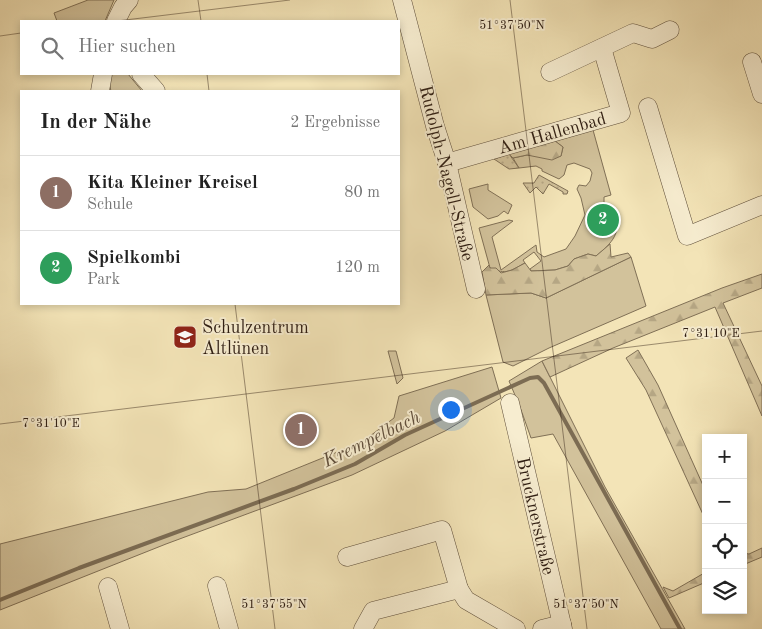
<!DOCTYPE html>
<html lang="de">
<head>
<meta charset="utf-8">
<style>
  :root { --surface:#fff; --page:#f6f6f6; --text:#222; --muted:#767676; --line:#e0e0e0; --accent:#8f2418 }
  body { margin:0; font-family:"Old Standard TT",serif; background:var(--page); color:var(--text) }
  .controls { position:absolute; right:15px; bottom:15px; display:grid; overflow:hidden; border-radius:0px; box-shadow:0 2px 8px #0003 }
  .controls button { width:45px; height:45px; display:grid; place-items:center; padding:0; border:0; border-bottom:1px solid var(--line); background:var(--surface); color:var(--text); font:25px sans-serif }
  .you { position:absolute; left:450px; top:409px; width:18px; height:18px; margin:-12px; border:4px solid #fff; border-radius:50%; background:#1a73e8; box-shadow:0 0 0 8px #1a73e833 }
  .badge { display:grid; place-items:center; width:32px; height:32px; border-radius:50%; background:var(--accent); color:#fff; font-size:16px; font-weight:700 }
  .pin { position:absolute; translate:-50% -50%; border:2px solid #fff; box-shadow:0 1px 5px #0006 }
  .list { margin:0; padding:0; list-style:none }
  h2 { display:flex; justify-content:space-between; align-items:center; height:65px; margin:0; padding:0 20px; font-size:21px }
  h2 small { font-size:16px; font-weight:400; color:var(--muted) }
  .list li { display:grid; grid-template-columns:32px 1fr auto; gap:15px; align-items:center; box-sizing:border-box; height:75px; padding:0 20px; border-top:1px solid var(--line) }
  .list b { display:block; font-size:19px; white-space:nowrap }
  .list p { margin:0; font-size:16px; white-space:nowrap; color:var(--muted) }
  .list em { font-size:16px; font-style:normal; color:var(--muted) }
  .icon { flex:none; width:28px; height:28px; fill:none; stroke:currentColor; stroke-width:2; stroke-linecap:round; stroke-linejoin:round }
  .map { position:relative; flex:none; width:762px; height:629px; overflow:hidden }
  .search { position:absolute; background:var(--surface); box-shadow:0 2px 8px #0003; left:20px; top:20px; width:380px; height:55px; display:flex; align-items:center; gap:12px; box-sizing:border-box; padding:0 18px; border-radius:0px; color:var(--muted); font-size:19px }
  .panel { position:absolute; background:var(--surface); box-shadow:0 2px 8px #0003; left:20px; top:90px; width:380px; height:215px; border-radius:0px }
  .map>svg:first-child { display:block }
  .green { fill:#d2c29b; stroke:#807056 }
  .forest { fill:url(#forest-firs); stroke:#807056 }
  .garden { fill:url(#garden-dots); stroke:#807056 }
  .lines { fill:none; stroke-linecap:round; stroke-linejoin:round }
  .stream { stroke:#7c6c53; stroke-width:4 }
  .minor-casing { stroke:#5f4f3b; stroke-width:19 }
  .minor { stroke:#f7edd0; stroke-width:18 }
  .ticks { fill:none; stroke:#2e1d12; stroke-width:1; stroke-opacity:0.45 }
  .labels { text-anchor:middle; stroke-width:4; stroke-linejoin:round; paint-order:stroke }
  .street-label { font-size:18px; fill:#2e1d12; stroke:#f7edd0 }
  .poi-label { font-size:18px; fill:#2e1d12; stroke:#f7edd0; text-anchor:start }
  .water-label { font-size:19px; font-style:italic; fill:#62513e; stroke:#f7edd0 }
  .ticks-label { font-size:12px; text-anchor:middle; fill:#2e1d12; stroke:#f7edd0; stroke-width:4; stroke-linejoin:round; paint-order:stroke }
</style>
</head>
<body>
<div class="map">
<svg width="762" height="629" viewBox="0 0 762 629">
  <defs>
    <pattern id="forest-firs" width="22" height="20" patternUnits="userSpaceOnUse" patternTransform="scale(1.25)"><rect width="22" height="20" fill="#d2c29b"/><path d="M5 1l3.5 6h-7zM16 11l3.5 6h-7z" fill="#b5a684"/></pattern>
    <pattern id="garden-dots" width="8" height="8" patternUnits="userSpaceOnUse" patternTransform="scale(1.25)"><rect width="8" height="8" fill="#d2c29b"/><path d="M2 2h.1M6 6h.1" fill="none" stroke="#b5a684" stroke-width="1.8" stroke-linecap="round"/></pattern>
  </defs>
  <rect width="100%" height="100%" fill="#f3e4b7"/>
  <filter id="stains"><feTurbulence type="fractalNoise" baseFrequency=".004" numOctaves="4"/><feColorMatrix values="0 0 0 0 .2 0 0 0 0 .09 0 0 0 0 .02 0 0 0 .5 -.17"/></filter>
  <radialGradient id="worn" r=".72"><stop offset=".6" stop-color="#630" stop-opacity="0"/><stop offset="1" stop-color="#630" stop-opacity=".3"/></radialGradient>
  <g class="green">
    <path d="M88 0H114L105 21H57L54 13Z"/>
    <path d="M112 74H128L142 91H111L109 83Z"/>
    <path d="M593 130 611 195 604 197V205L616 210C621 234 613 242 596 256L588 254 574 259 568 266 555 270 531 271 530 269 541 261 534 252 523 260 525 263C510 271 507 275 490 268L479 228 509 220 513 221 492 237 501 270 536 245 537 252 544 257 566 249 575 236 585 215 581 198 577 189 579 185 586 186 590 181 592 173 590 169 574 163 567 165 564 175 559 179 542 171V169L536 166 519 168 513 158 527 155 561 156 563 147 555 141Z"/>
    <path d="M488 184V190L512 205 508 214 504 211 498 216 488 219 473 207 469 189Z"/>
    <path d="M631 257 646 306 549 348 513 366 503 362 486 295 531 293 546 298Z"/>
    <path d="M388 351H396L403 378 397 384Z"/>
    <path d="M542 361 605 487 685 629H661L553 434 531 438 520 407 509 381Z"/>
    <path d="M492 367 501 398 445 431 352 475 166 544 0 610V544L208 492 246 489 362 442 394 418 399 396Z"/>
  </g>
  <g class="forest">
    <path d="M555 141 563 147 561 156 552 160 527 155 513 158 509 154Z"/>
    <path d="M610 244 611 257 628 253 631 257 546 298 531 293 486 295 482 272 489 265 490 268H496L501 273 512 270 525 263 531 271 555 270 568 266 574 259 588 254 596 256Z"/>
    <path d="M762 274V288L723 303 762 386V416L715 307 613 348 550 377 542 361 722 288Z"/>
    <path d="M638 350 658 385 706 492V521L646 390 626 358Z"/>
    <path d="M762 548V557L743 565V553L749 554Z"/>
    <path d="M706 572V582L669 598 663 587 673 591Z"/>
  </g>
  <g class="garden">
    <path d="M509 154 519 168 509 169 494 159Z"/>
    <path d="M539 175 568 191 567 194H563V192L549 184 543 194 536 187 530 193 523 183H534Z"/>
  </g>
  <g class="lines">
    <path class="stream" d="M0 600 79 568 294 489 355 464 405 435 530 378 538 377 544 383 680 629"/>
    <g class="minor-casing">
      <g id="minor">
        <path d="M402 0 435 126 447 163 476 289"/>
        <path d="M116 21 123 7 129 0"/>
        <path d="M752 62 762 94"/>
        <path d="M550 72 633 33 652 39 670 30"/>
        <path d="M141 74 156 91"/>
        <path d="M100 91 103 74"/>
        <path d="M648 107 687 236 762 205"/>
        <path d="M447 163 621 113 602 48"/>
        <path d="M510 403 563 629"/>
        <path d="M347 557 442 530 459 589"/>
        <path d="M217 586 229 629"/>
        <path d="M108 587 120 629"/>
        <path d="M363 629 373 611 459 589 466 600 516 629"/>
        <path d="M542 629 562 624"/>
      </g>
    </g>
    <use href="#minor" class="minor"/>
  </g>
  <path class="ticks" d="M198 0 201 21M510 0 587 629M117 21 290 0M0 36 21 33M207 74 209 91M235 304 275 629M0 424 762 331"/>
  <defs>
    <g id="school-square" transform="scale(1.25)"><rect x="-9" y="-9" width="18" height="18" rx="4" fill="#8f2418" stroke="#f7edd0"/><path d="M0-5L7-2L0 1L-7-2ZM-4 1L0 2.5L4 1V4Q0 6-4 4Z" fill="#fff"/></g>
  </defs>
  <g fill-rule="evenodd">
    <use href="#school-square" x="185" y="337"/>
  </g>
  <g class="labels">
    <g class="street-label">
      <text transform="translate(552 133) rotate(-16)" y="6">Am Hallenbad</text>
      <text transform="translate(447 173) rotate(76)" y="6">Rudolph-Nagell-Straße</text>
      <text transform="translate(536 516) rotate(77)" y="6">Brucknerstraße</text>
    </g>
    <g class="poi-label">
      <text x="202" y="333">Schulzentrum<tspan x="202" dy="21">Altlünen</tspan></text>
    </g>
    <g class="water-label">
      <text transform="translate(371 438) rotate(-26)" y="7">Krempelbach</text>
    </g>
  </g>
  <g class="ticks-label">
    <text x="512" y="29">51°37'50"N</text>
    <text x="711" y="337">7°31'10"E</text>
    <text x="51" y="427">7°31'10"E</text>
    <text x="274" y="608">51°37'55"N</text>
    <text x="586" y="608">51°37'50"N</text>
  </g>
  <rect width="100%" height="100%" filter="url(#stains)"/>
  <rect width="100%" height="100%" fill="url(#worn)"/>
</svg>
<div class="controls">
<button>+</button>
<button>−</button>
<button><svg class="icon" aria-label="locate" viewBox="0 0 24 24"><circle cx="12" cy="12" r="6"/><path d="M12 2v4M12 18v4M2 12h4M18 12h4"/></svg></button>
<button><svg class="icon" aria-label="layers" viewBox="0 0 24 24"><path d="M12 4l9 5-9 5-9-5zM3 14l9 5 9-5"/></svg></button>
</div>
<div class="you"></div>
<div class="pin badge" style="left:301px;top:430px;background:#8d6e63">1</div>
<div class="pin badge" style="left:603px;top:220px;background:#2e9e5b">2</div>
<div class="search"><svg class="icon" aria-label="search" viewBox="0 0 24 24"><circle cx="10" cy="10" r="6"/><path d="M15 15l6 6"/></svg>Hier suchen</div>
<section class="panel">
<h2>In der Nähe<small>2 Ergebnisse</small></h2>
<ul class="list">
<li><span class="badge" style="background:#8d6e63">1</span><div><b>Kita Kleiner Kreisel</b><p>Schule</p></div><em>80 m</em></li>
<li><span class="badge" style="background:#2e9e5b">2</span><div><b>Spielkombi</b><p>Park</p></div><em>120 m</em></li>
</ul>
</section>
</div>
</body>
</html>
